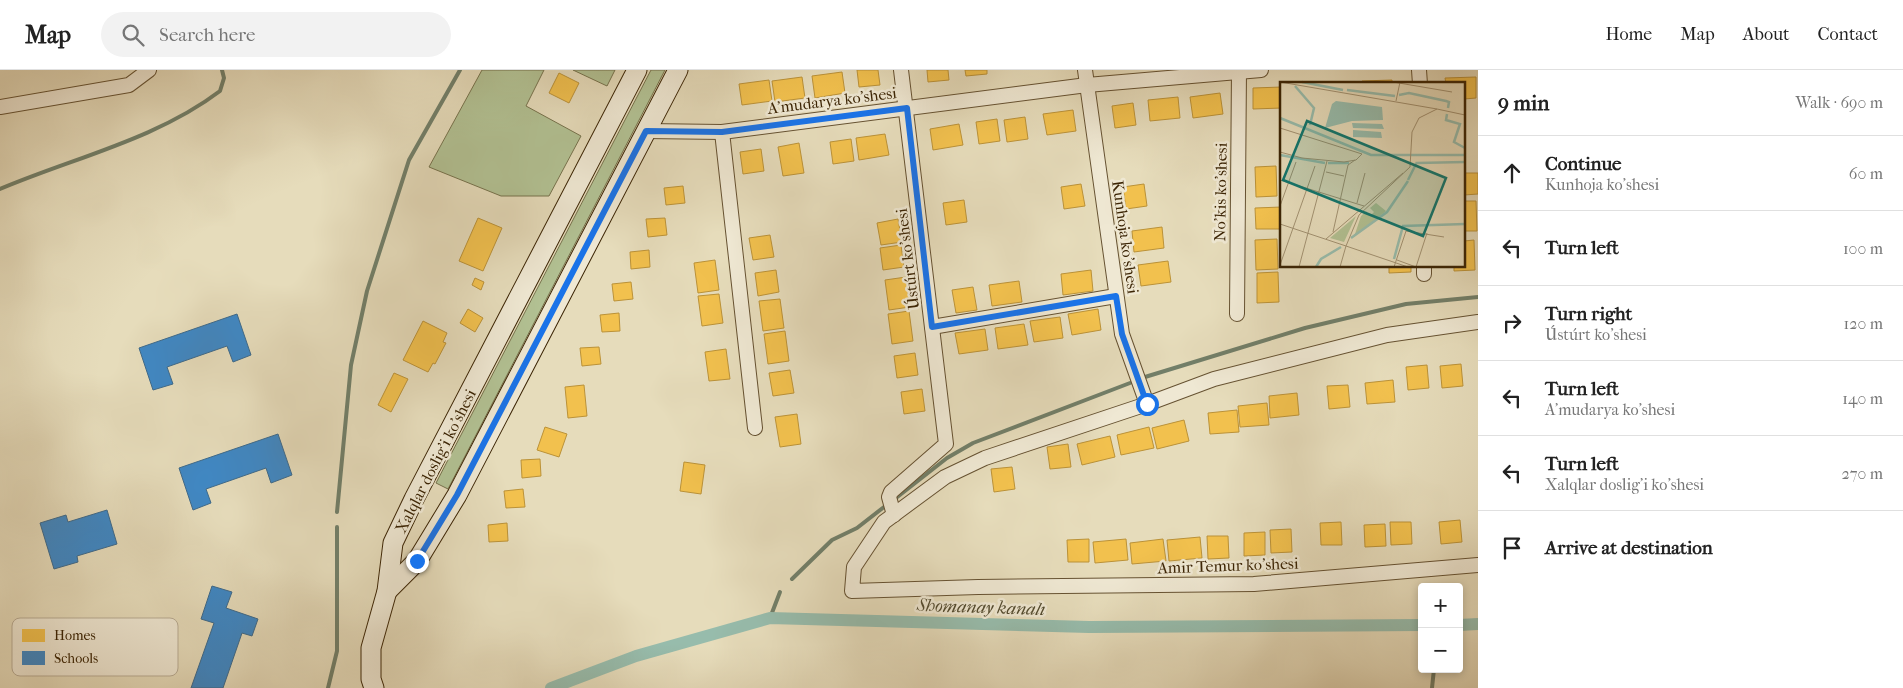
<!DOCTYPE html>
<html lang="en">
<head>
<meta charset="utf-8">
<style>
  :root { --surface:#fff; --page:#f2f2f2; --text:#222; --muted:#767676; --line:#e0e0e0 }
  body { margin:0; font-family:"IM FELL French Canon",serif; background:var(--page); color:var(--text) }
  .controls { position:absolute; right:15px; bottom:15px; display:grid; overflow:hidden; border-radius:5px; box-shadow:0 2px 8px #0003 }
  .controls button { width:45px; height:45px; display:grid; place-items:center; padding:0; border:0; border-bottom:1px solid var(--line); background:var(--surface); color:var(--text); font:25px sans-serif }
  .stop { position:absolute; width:15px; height:15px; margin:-11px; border:4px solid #1a73e8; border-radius:50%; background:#fff }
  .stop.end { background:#1a73e8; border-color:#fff; box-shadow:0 1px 5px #0008 }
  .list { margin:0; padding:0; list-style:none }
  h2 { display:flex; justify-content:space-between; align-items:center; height:65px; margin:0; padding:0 20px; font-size:21px }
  h2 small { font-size:16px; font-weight:400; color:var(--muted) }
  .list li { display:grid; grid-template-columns:32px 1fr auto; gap:15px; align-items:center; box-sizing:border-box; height:75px; padding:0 20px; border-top:1px solid var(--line) }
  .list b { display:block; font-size:19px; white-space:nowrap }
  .list p { margin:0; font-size:16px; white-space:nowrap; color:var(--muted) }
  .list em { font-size:16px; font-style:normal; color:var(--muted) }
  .icon { flex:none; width:28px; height:28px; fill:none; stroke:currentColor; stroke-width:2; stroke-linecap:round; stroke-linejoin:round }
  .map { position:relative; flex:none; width:1478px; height:618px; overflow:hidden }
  header { display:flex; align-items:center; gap:30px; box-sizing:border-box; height:70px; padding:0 25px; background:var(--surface); border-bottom:1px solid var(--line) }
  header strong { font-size:24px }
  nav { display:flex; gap:28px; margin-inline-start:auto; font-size:18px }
  .search { width:350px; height:45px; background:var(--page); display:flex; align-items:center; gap:12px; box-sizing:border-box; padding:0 18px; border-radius:28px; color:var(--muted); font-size:19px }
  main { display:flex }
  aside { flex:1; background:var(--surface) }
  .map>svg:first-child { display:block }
  .green { fill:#b2c193; stroke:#76724c }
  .homes { fill:#f2c14e; stroke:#bb9238 }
  .schools { fill:#3f88c5; stroke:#3e6a8b }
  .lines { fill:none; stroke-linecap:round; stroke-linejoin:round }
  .stream { stroke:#727f69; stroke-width:4 }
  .canal { stroke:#97bcac; stroke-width:12 }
  .minor-casing { stroke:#665232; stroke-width:16 }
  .secondary-casing { stroke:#3b2404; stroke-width:21 }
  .minor { stroke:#efe8d3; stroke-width:14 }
  .secondary { stroke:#efe8d3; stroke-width:19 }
  .route { stroke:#1a73e8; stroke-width:6 }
  .labels { text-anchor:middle; stroke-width:5; stroke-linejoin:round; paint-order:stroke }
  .street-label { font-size:16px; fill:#3b2404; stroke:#efe8d3 }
  .water-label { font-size:18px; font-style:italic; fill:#524a2e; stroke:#efe8d3 }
  .inset-river { fill:none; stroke:#97bcac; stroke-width:2.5 }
  .inset-road { fill:none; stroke:#a29272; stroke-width:1 }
  .view { fill:#0f766e; fill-opacity:0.15; stroke:#0f766e; stroke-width:2.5 }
  .inset-edge { fill:none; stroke:#3b2404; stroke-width:2.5 }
  .key { fill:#efe8d3; stroke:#b9ad95; stroke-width:1 }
  .key-label { font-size:14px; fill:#3b2404 }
</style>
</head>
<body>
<header>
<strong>Map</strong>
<div class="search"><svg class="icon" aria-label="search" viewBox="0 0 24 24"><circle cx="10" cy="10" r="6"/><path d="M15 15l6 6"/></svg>Search here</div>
<nav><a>Home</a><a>Map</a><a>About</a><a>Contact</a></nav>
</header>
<main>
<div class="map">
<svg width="1478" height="618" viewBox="0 0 1478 618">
  <rect width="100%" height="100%" fill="#e6dcbb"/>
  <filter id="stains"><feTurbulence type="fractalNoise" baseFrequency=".004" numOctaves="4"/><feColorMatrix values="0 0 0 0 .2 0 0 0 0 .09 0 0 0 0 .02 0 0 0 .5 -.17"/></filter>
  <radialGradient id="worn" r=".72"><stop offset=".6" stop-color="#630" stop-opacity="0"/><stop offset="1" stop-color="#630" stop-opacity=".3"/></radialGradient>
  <g class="green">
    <path d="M482 0H544L526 36 581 66 549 126H501L429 97Z"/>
    <path d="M573 0H615L607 16Z"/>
    <path d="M651 0H665L448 419 436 413Z"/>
  </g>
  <g class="homes">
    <path d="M857 0H878L880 15 859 17Z"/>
    <path d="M927 0H948L949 10 928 12Z"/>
    <path d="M965 0H987V4L966 6Z"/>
    <path d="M842 2 845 23 815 28 812 6Z"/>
    <path d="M559 3 579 13 569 33 549 23Z"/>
    <path d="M802 7 805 28 775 32 772 11Z"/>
    <path d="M1476 7V28L1464 29V14H1446L1445 8Z"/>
    <path d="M769 10 772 31 742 35 739 14Z"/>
    <path d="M1392 10V14H1362V11Z"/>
    <path d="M1282 17V38L1253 39V18Z"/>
    <path d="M1220 23 1223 44 1193 48 1190 27Z"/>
    <path d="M1178 27 1180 48 1150 51 1148 30Z"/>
    <path d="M1133 33 1136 55 1115 58 1112 36Z"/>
    <path d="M1073 40 1076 61 1047 65 1043 44Z"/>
    <path d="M1025 47 1028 69 1007 72 1004 50Z"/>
    <path d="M997 49 1000 71 979 74 976 52Z"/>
    <path d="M959 54 963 75 933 80 930 59Z"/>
    <path d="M885 64 889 85 859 90 856 68Z"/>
    <path d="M851 69 854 91 833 94 830 72Z"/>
    <path d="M799 73 804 103 783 106 778 77Z"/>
    <path d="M761 79 764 101 743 104 740 82Z"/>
    <path d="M1276 96 1277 126 1256 127 1255 97Z"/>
    <path d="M1464 103H1478V124L1464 125Z"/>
    <path d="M1081 114 1085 136 1064 139 1061 117Z"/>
    <path d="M1144 114 1147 136 1126 139 1123 117Z"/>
    <path d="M683 116 685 133 666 135 664 118Z"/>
    <path d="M964 130 967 152 946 155 943 133Z"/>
    <path d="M1464 131H1476L1477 161H1464Z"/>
    <path d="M1282 137V159H1256L1255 138Z"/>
    <path d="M478 148 502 158 483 201 459 191Z"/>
    <path d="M665 148 667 165 648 167 646 149Z"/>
    <path d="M898 149 902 172 881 175 877 153Z"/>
    <path d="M1162 157 1164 178 1134 182 1132 161Z"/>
    <path d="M770 165 774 187 753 190 749 168Z"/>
    <path d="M1277 169 1278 199 1256 200 1255 170Z"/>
    <path d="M1474 170 1475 200 1454 201V196H1464V171Z"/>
    <path d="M901 175 904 197 883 200 880 178Z"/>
    <path d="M649 180 650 197 631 199 630 182Z"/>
    <path d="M715 190 719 220 698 223 694 193Z"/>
    <path d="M1168 191 1171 212 1141 216 1138 195Z"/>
    <path d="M1389 196H1411V202L1389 203Z"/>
    <path d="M776 200 779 222 758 226 755 203Z"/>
    <path d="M1091 200 1093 221 1063 225 1061 204Z"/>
    <path d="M1278 202 1279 232 1257 233V203Z"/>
    <path d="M906 207 910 237 889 240 885 210Z"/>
    <path d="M475 208 484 212 481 220 472 215Z"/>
    <path d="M1019 211 1022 232 992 236 989 215Z"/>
    <path d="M631 212 633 229 614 231 612 214Z"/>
    <path d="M973 217 977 240 956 243 952 220Z"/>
    <path d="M719 224 723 253 702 256 698 226Z"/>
    <path d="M780 229 784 258 763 261 759 231Z"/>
    <path d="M468 239 483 248 475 262 460 253Z"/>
    <path d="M1098 239 1101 260 1072 265 1068 244Z"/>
    <path d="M909 241 913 271 892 274 888 244Z"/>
    <path d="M619 243 620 261 602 262 600 245Z"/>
    <path d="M1060 247 1063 268 1034 272 1030 251Z"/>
    <path d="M423 251 447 263 443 272 446 273 435 294 433 293 428 302 403 290Z"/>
    <path d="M1024 254 1028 275 998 279 995 258Z"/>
    <path d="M985 259 988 280 959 284 955 263Z"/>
    <path d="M785 261 789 291 768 294 764 264Z"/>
    <path d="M599 277 601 294 582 296 580 278Z"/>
    <path d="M726 279 730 309 709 311 705 282Z"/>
    <path d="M915 283 918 305 897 308 894 286Z"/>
    <path d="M1461 294 1463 316 1442 318 1440 296Z"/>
    <path d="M1427 295 1429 318 1408 320 1406 297Z"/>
    <path d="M790 300 794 323 773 326 769 303Z"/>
    <path d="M394 303 408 309 391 342 378 335Z"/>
    <path d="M1393 310 1395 332 1367 334 1365 313Z"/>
    <path d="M584 315 587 346 568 348 565 317Z"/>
    <path d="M1348 315 1350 337 1329 339 1327 316Z"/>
    <path d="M922 319 925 341 904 344 901 322Z"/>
    <path d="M1297 323 1299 345 1270 348 1269 326Z"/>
    <path d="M1267 333 1269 355 1240 357 1238 336Z"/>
    <path d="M1237 340 1239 362 1210 364 1208 343Z"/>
    <path d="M797 344 801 374 780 377 775 347Z"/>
    <path d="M1184 350 1189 371 1157 379 1152 358Z"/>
    <path d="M545 357 567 364 559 387 537 380Z"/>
    <path d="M1149 357 1154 378 1121 385 1117 365Z"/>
    <path d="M1110 366 1115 387 1082 395 1077 374Z"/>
    <path d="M1068 374 1071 397 1050 399 1047 377Z"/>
    <path d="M540 389 541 406 522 408 521 390Z"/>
    <path d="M684 392 705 395 701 424 680 421Z"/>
    <path d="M1012 397 1015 419 994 422 991 399Z"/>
    <path d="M523 419 525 437 506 438 504 421Z"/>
    <path d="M1460 450 1462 472 1441 474 1439 452Z"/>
    <path d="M1341 452 1342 475H1321L1320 453Z"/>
    <path d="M1390 452H1411L1412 474 1391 475Z"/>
    <path d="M507 453 508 471 489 472 488 455Z"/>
    <path d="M1385 454 1386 476 1365 477 1364 455Z"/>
    <path d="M1291 459 1292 482 1271 483 1270 460Z"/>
    <path d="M1265 462V485L1244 486V463Z"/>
    <path d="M1207 466H1228L1229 488 1208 489Z"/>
    <path d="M1200 467 1202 488 1169 491 1167 470Z"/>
    <path d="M1089 469V492H1068L1067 470Z"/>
    <path d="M1126 469 1128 490 1095 493 1093 472Z"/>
    <path d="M1163 469 1166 491 1132 494 1130 473Z"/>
  </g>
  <g class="schools">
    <path d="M237 244 251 285 233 292 227 276 167 297 173 314 153 320 139 278Z"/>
    <path d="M278 364 292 405 271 413 266 398 206 419 211 433 193 440 179 398Z"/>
    <path d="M107 440 117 474 77 486 78 492 54 499 40 453 66 445 68 452Z"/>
    <path d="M212 516 232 522 226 538 258 549 252 566 242 563 223 618H191L214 553 201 549Z"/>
  </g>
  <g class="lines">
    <g class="stream">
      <path d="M0 119C73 88 157 69 220 21L224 8 222 0"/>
      <path d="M1145 307 1305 258 1406 234 1478 227"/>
      <path d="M896 428 947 388 973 373 1130 313"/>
      <path d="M337 442 351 295 367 221 409 90 460 0"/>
      <path d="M792 509 832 470 857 458 884 437"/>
      <path d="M770 548 780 522"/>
      <path d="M328 618 337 581V457"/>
      <path d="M1432 618 1434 599"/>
    </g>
    <g class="canal">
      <path d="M1459 555 1478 554"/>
      <path d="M551 618 636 586 770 548 1089 557 1422 555"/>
    </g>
    <g class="minor-casing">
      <g id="minor">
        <path d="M1085 0 1122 264 1147 334"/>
        <path d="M1419 0 1420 14"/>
        <path d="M0 37 129 15 149 0"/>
        <path d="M646 61 722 62 1087 15 1261 0"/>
        <path d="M722 62 755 358"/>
        <path d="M1424 196V204"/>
        <path d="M1237 244 1239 0"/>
        <path d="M1478 252 1387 265 1214 309 1147 334 985 388 945 407 884 452 854 497 852 521 978 517 1254 514 1478 495"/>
        <path d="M932 257 1116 226"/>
        <path d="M894 445 889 427 891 422 946 374 901 0"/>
      </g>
    </g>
    <g class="secondary-casing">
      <g id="secondary">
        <path d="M387 521 417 491 457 425 678 0"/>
        <path d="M374 618 371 609V578L387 521 393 473 414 429 637 0"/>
      </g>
    </g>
    <use href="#minor" class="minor"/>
    <use href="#secondary" class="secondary"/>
  </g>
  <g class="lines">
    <path class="route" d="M417 491 457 425 646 61 722 62 907 38 932 257 1116 226 1122 264 1147 334"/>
  </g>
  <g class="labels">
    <g class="street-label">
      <text transform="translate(832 30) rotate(-7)" y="6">A'mudarya ko'shesi</text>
      <text transform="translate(1220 122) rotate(-89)" y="6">No'kis ko'shesi</text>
      <text transform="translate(1126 167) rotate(82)" y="6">Kunhoja ko'shesi</text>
      <text transform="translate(907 189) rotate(-97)" y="6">Ústúrt ko'shesi</text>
      <text transform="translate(435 391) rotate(-63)" y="6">Xalqlar doslig'i ko'shesi</text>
      <text transform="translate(1228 495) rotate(-2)" y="6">Amir Temur ko'shesi</text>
    </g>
    <g class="water-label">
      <text transform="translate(981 537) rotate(2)" y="6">Shomanay kanalı</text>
    </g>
  </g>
  <g transform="translate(1280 12)">
    <rect width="185" height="185" fill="#e6dcbb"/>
    <path d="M96 121 106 129 74 155 81 134 86 129 90 134 94 130 90 126ZM76 134 64 160 50 156Z" fill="#b2c193"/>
    <path d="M56 19 102 25 103 38 72 39 45 46 52 22ZM72 41 102 42 104 47 73 46ZM73 48 101 50 102 56 73 55Z" fill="#97bcac"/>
    <path class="inset-river" d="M22 0 63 8M15 4 34 26 30 43M67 8 115 14M119 13 129 11 166 19 169 20 168 26M167 32 166 38 180 42 174 60 185 66M0 36 91 73H185M0 73 45 81M48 81H69M137 81 185 80M128 98 137 80M71 156 107 130 128 99M114 177 123 144 185 142M36 185 41 177 61 165"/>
    <path class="inset-road" d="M0 0 157 27M113 0 172 10M116 19 120 0M0 46 82 72 76 78 64 80 22 76 0 70M46 90 64 94M0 98 84 124M77 121 85 91M0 124 16 80M0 142 66 164 79 133 130 85 132 50 139 36 157 27 185 33M53 150 68 83 75 78M46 157 123 91M117 178 136 185 147 151M0 183 35 84M19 185 47 79M60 185 66 164 128 185M114 185 126 149 164 155"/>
    <path class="view" d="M27 39 166 96 143 154 3 98Z"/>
    <rect width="185" height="185" class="inset-edge"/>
  </g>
  <rect x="12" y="548" width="166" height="58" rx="8" class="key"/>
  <rect x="22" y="559" width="23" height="13" fill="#f2c14e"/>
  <rect x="22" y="581" width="23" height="14" fill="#3f88c5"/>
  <g class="key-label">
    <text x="54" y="570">Homes</text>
    <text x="54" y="593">Schools</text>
  </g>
  <rect width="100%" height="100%" filter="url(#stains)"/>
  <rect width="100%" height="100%" fill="url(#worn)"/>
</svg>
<div class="controls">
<button>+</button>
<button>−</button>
</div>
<div class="stop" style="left:1147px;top:334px"></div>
<div class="stop end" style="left:417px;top:491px"></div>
</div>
<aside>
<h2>9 min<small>Walk · 690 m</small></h2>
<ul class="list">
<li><svg class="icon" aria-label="ahead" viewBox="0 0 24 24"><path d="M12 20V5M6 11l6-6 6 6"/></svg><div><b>Continue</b><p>Kunhoja ko'shesi</p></div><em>60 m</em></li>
<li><svg class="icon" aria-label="left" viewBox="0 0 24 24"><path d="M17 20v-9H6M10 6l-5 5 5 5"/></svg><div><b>Turn left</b></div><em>100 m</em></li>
<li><svg class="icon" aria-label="right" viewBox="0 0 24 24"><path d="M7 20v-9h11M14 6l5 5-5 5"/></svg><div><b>Turn right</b><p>Ústúrt ko'shesi</p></div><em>120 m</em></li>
<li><svg class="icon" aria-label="left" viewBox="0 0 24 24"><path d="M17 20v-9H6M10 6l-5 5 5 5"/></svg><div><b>Turn left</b><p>A'mudarya ko'shesi</p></div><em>140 m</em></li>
<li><svg class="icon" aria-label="left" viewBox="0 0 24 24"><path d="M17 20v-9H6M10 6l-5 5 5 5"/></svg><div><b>Turn left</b><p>Xalqlar doslig'i ko'shesi</p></div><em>270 m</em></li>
<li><svg class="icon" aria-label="arrive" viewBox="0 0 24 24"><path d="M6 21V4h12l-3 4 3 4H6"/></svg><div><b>Arrive at destination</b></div></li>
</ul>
</aside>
</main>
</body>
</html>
